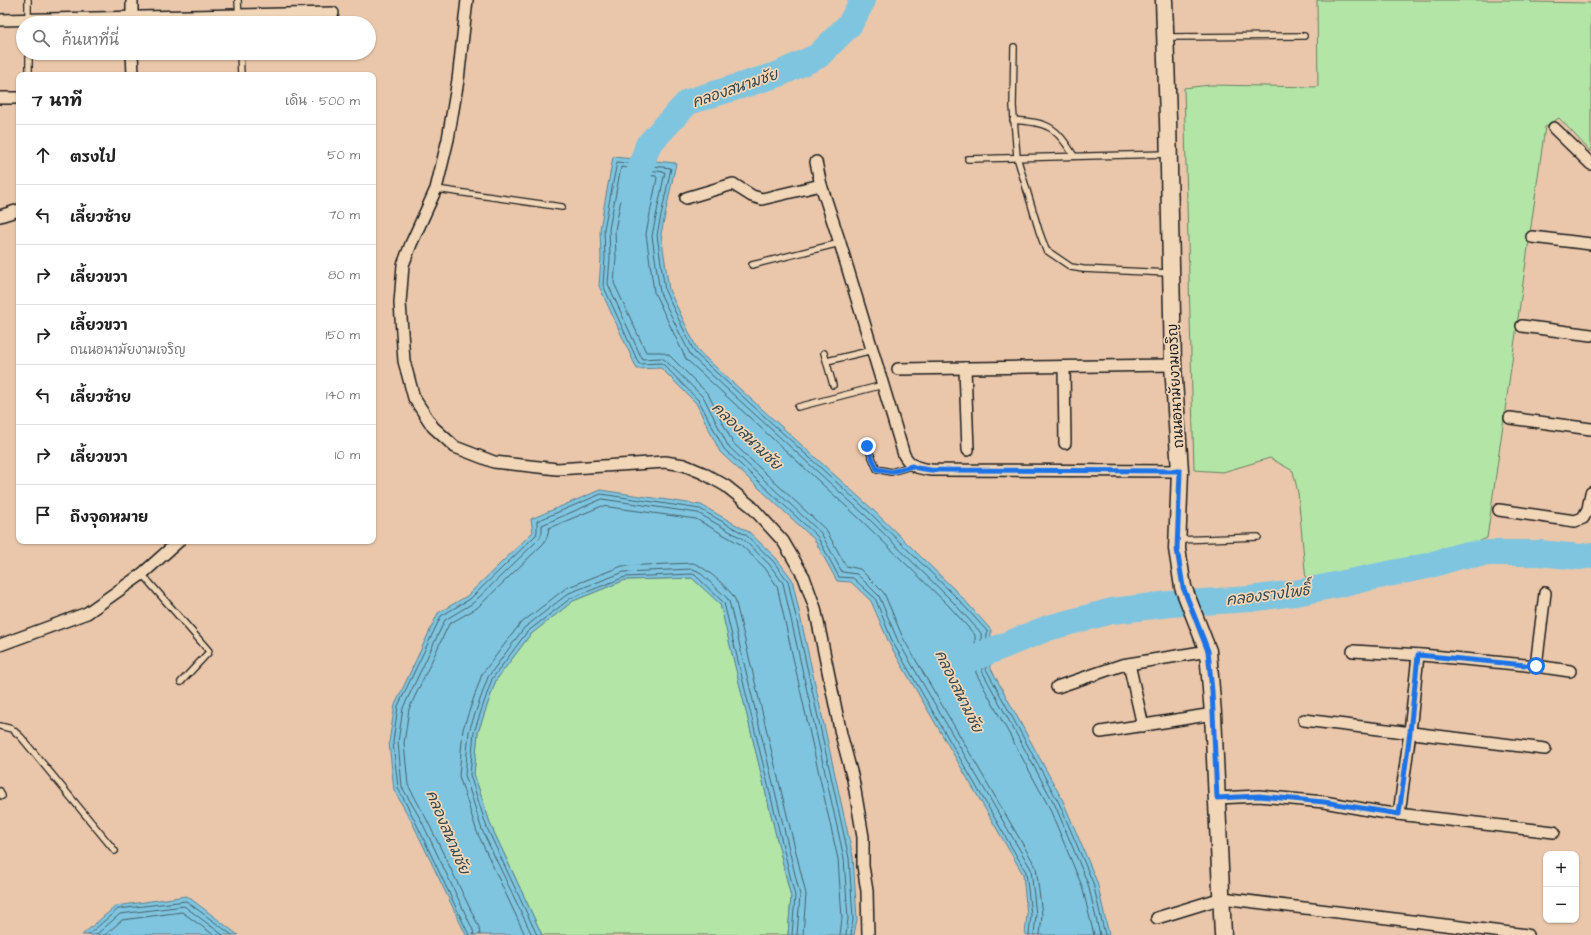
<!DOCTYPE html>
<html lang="th">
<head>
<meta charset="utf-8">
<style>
  :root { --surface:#fff; --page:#f6f6f6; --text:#222; --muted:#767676; --line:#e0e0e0 }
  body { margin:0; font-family:"Architects Daughter","Playpen Sans Thai",sans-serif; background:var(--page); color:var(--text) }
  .controls { position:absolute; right:12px; bottom:12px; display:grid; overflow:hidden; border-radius:8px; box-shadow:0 1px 3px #0004 }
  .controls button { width:36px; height:36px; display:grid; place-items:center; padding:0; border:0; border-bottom:1px solid var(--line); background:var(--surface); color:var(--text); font:20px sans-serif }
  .stop { position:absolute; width:12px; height:12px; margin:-9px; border:3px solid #1a73e8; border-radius:50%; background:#fff }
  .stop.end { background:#1a73e8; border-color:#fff; box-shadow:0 1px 4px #0008 }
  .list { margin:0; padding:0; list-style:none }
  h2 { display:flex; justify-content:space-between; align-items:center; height:52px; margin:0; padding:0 16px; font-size:17px }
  h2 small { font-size:13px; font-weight:400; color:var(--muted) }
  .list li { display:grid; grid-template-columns:26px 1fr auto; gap:12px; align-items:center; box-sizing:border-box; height:60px; padding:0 16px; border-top:1px solid var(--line) }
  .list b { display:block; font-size:15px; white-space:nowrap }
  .list p { margin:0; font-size:13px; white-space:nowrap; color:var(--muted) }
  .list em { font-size:13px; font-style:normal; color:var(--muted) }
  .icon { flex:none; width:22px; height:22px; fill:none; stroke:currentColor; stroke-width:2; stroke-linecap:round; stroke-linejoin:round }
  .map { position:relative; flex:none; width:1591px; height:935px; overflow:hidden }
  .search { position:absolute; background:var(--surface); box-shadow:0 1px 3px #0004; left:16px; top:16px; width:360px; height:44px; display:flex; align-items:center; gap:10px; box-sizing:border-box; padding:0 14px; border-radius:22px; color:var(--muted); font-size:15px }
  .panel { position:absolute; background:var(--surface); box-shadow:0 1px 3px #0004; left:16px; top:72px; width:360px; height:472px; border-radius:8px }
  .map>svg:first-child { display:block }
  .green { fill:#b2e5a6; stroke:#678061 }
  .water { fill:#7fc5e0; stroke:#578192 }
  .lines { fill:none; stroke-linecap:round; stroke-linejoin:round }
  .shore { stroke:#44606a; stroke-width:1 }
  .river { stroke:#7fc5e0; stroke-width:26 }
  .lane-casing { stroke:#1c1c1c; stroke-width:8 }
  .street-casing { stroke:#1c1c1c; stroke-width:14 }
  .secondary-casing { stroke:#1c1c1c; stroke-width:19 }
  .lane { stroke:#f1d6b8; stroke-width:5.5 }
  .street { stroke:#f1d6b8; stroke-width:11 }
  .secondary { stroke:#f1d6b8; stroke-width:16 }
  .route { stroke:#1a73e8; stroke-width:5 }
  .labels { text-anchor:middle; stroke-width:3.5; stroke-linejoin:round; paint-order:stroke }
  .street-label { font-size:14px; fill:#1c1c1c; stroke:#f1d6b8 }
  .water-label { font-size:15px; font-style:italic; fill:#35464d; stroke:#f1d6b8 }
</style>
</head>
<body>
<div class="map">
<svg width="1591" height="935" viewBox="0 0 1591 935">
  <rect width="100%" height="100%" fill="#eac7ab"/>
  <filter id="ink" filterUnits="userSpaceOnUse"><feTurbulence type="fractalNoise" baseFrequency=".025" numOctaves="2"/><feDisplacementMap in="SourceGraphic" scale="8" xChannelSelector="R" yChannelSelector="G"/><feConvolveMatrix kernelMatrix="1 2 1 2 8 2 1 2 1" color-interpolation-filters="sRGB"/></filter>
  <g filter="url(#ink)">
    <g class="green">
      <path d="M1317 0H1530L1531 2 1591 3V152L1559 118 1545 127 1487 538 1450 554 1323 581H1306L1298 493 1293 471 1270 458 1223 472 1194 470 1184 88 1210 85 1318 87Z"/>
      <path d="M692 578 720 603 791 897 788 935H542L491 826 474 774 478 732 496 680 530 635 573 601 625 580Z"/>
    </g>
    <g class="water">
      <path d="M613 157 676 163 661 234 669 290 698 351 871 508 960 595 991 630 990 667 1063 801 1097 882 1109 935H1025L1027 915 1023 874 890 645 871 601 851 582 837 581 814 539 720 452 696 403 661 368 637 369 599 286 601 258 600 229Z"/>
      <path d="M600 490 701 505 749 532 776 558 792 579 853 857 857 919 854 935H788L791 897 720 604 692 578 625 580 573 601 530 635 496 680 478 732 474 774 491 826 542 935H466L413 824 394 790 389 742 395 705 438 613 467 596 533 532 531 519Z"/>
      <path d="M187 896 238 935H82L116 906Z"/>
    </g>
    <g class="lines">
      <g class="shore">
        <path d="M88 935 118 909 186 901 232 935"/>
        <path d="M96 935 120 914 184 906 223 935"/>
        <path d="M105 935 122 920 182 912 214 935"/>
        <path d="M469 935 416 823 398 788 393 742 398 706 441 616 470 599 536 535 537 532V521L601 494 700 509 746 535 773 561 788 581 849 858 853 919 851 935"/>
        <path d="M474 935 473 930 421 820 402 787 398 742 403 708 445 620 473 603 539 539 542 533V525L602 499 698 513 743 539 769 564 783 583 844 858 848 919 846 935"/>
        <path d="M480 935 479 927 426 818 408 785 404 743 409 709 449 624 477 608 544 543 547 537 549 528 602 506 696 519 740 544 765 568 777 586 838 859 842 918 840 935"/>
        <path d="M525 935 477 832 459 776 463 729 482 674 520 624 566 588 622 566 692 563C702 564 730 589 735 599L806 894 803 935"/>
        <path d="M532 935 482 830 465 775 469 731 488 677 524 628 569 593 624 572 692 569 698 571 726 597 729 601 800 895 797 935"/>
        <path d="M537 935 487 828 470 775 474 732 492 679 527 632 571 598 625 577 692 574 695 575 724 603 795 896 792 935"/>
        <path d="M1029 935 1031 915 1026 872 893 643 875 598 853 578 839 577 817 536 724 449 699 401 664 365 661 363 639 364 603 285 605 258 604 229 617 162 671 168 657 235 665 291 695 353 868 511 957 598 987 631 986 669 1059 803 1093 883 1105 935"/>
        <path d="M1034 935 1036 915 1031 869 898 641 879 596 857 574 842 572 821 533 728 446 704 398 665 360 661 358 642 359 608 284 610 258 609 229 621 167 665 172 652 236 660 293 691 356 865 515 953 602 981 633 982 671 1055 805 1088 884 1100 935"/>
        <path d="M1040 935 1042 915 1036 867 903 638 884 593 860 569 846 566 826 530 733 443 708 394 669 355 661 352H646L614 283 616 258 615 230 626 174 656 176 657 178 646 234 654 292 686 359 860 519 949 606 975 635 976 673 1049 807 1082 886 1094 935"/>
      </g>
      <g class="river">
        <path d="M632 194 648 145 688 102 779 74 818 56 850 24 863 0"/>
        <path d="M958 664 1048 628 1112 611 1170 604 1250 599 1301 592 1427 566 1460 556 1489 553H1539L1580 557 1591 555"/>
      </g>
      <g class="lane-casing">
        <g id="lane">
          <path d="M28 0V20"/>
          <path d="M238 0 239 23"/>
          <path d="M1166 37 1304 36"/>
          <path d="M1014 47 1013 106 1017 157 1039 231 1046 250 1071 267 1083 269 1169 273"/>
          <path d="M29 53V75"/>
          <path d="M240 53 241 75"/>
          <path d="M1013 120C1048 123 1055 125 1074 156"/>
          <path d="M968 159 1168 154"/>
          <path d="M436 189 562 207"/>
          <path d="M752 265 840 243"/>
          <path d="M824 353 833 385"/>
          <path d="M827 361 873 350"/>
          <path d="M798 407 883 385"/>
          <path d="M867 446 877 469 891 472 911 466"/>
          <path d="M1178 540 1258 537"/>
          <path d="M142 574 209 651 208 653 181 682"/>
          <path d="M0 726 12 729 21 737 115 851"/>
          <path d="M0 791 2 796"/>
        </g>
      </g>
      <g class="street-casing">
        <g id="street">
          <path d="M132 0V23"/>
          <path d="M467 0 458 80 448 139 436 189 411 244 403 265 400 303 404 361 414 398 433 427 455 447 494 462 557 469 665 462 684 465 703 473 726 486 751 506 783 541 804 577 815 608 841 734 853 779 863 837V866L867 891 868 935"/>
          <path d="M0 20 333 13"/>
          <path d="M132 53 133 75"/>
          <path d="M0 98H19"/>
          <path d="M1554 128 1591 164"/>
          <path d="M816 162 821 185 840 243 904 455C911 467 918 468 931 470L1180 471"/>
          <path d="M686 198 733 184 752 196 762 199 821 185"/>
          <path d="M0 216 19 210"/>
          <path d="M1532 237 1591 244"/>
          <path d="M1522 326 1591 335"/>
          <path d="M1064 367 1065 443"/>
          <path d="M965 368 968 450"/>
          <path d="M898 369 1173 365"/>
          <path d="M1510 418 1591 429"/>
          <path d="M1499 510 1575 521 1583 518 1588 509 1591 493"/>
          <path d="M0 645 87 613 142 574 179 541"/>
          <path d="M1353 651 1422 655 1536 666 1545 593"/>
          <path d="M1129 664 1143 726"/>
          <path d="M1536 666 1570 671"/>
          <path d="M1057 687 1122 665 1208 651"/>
          <path d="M1304 720 1545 749"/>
          <path d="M1101 732 1213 714"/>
          <path d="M1217 798 1259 796 1324 802 1380 812 1554 832"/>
          <path d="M1399 814 1410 732 1418 655"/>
          <path d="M1157 918 1222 898 1527 935"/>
        </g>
      </g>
      <g class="secondary-casing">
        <path id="secondary" d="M1164 0 1168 119 1173 365 1180 471 1177 549 1183 587 1208 651 1213 714 1223 935"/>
      </g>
      <use href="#lane" class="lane"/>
      <use href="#street" class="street"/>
      <use href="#secondary" class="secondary"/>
    </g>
  </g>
  <g class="lines" filter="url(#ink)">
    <path class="route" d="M867 446 877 469 891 472 912 466 917 468 931 470 1180 471 1177 549 1183 587 1208 651 1212 691 1217 798 1259 796 1324 802 1399 814 1410 732 1418 655 1536 666"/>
  </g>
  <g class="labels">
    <g class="street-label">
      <text transform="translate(1175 386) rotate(-93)" y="5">ถนนอนามัยงามเจริญ</text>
    </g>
    <g class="water-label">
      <text transform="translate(735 88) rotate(-19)" y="5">คลองสนามชัย</text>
      <text transform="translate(747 436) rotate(44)" y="5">คลองสนามชัย</text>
      <text transform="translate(1268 595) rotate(-7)" y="5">คลองรางโพธิ์</text>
      <text transform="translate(959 691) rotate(64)" y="5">คลองสนามชัย</text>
      <text transform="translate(448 832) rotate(67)" y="5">คลองสนามชัย</text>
    </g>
  </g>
</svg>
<div class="controls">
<button>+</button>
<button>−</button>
</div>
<div class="stop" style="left:1536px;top:666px"></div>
<div class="stop end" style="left:867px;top:446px"></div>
<div class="search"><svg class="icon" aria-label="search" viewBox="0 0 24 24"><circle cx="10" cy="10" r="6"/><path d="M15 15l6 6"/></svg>ค้นหาที่นี่</div>
<section class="panel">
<h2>7 นาที<small>เดิน · 500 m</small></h2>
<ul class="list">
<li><svg class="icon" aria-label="ahead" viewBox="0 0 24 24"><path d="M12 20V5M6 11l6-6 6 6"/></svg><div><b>ตรงไป</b></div><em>50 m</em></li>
<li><svg class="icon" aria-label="left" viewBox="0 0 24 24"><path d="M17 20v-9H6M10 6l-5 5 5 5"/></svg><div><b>เลี้ยวซ้าย</b></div><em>70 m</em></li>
<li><svg class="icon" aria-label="right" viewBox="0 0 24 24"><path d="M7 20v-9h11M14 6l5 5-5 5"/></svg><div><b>เลี้ยวขวา</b></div><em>80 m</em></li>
<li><svg class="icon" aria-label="right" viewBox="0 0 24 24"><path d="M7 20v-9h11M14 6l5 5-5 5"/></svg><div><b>เลี้ยวขวา</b><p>ถนนอนามัยงามเจริญ</p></div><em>150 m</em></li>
<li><svg class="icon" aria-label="left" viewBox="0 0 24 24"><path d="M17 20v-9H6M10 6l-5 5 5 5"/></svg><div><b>เลี้ยวซ้าย</b></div><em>140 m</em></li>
<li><svg class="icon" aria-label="right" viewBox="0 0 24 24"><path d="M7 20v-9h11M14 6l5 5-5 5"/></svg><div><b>เลี้ยวขวา</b></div><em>10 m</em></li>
<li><svg class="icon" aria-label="arrive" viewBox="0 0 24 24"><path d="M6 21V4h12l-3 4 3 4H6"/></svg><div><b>ถึงจุดหมาย</b></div></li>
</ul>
</section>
</div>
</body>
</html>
